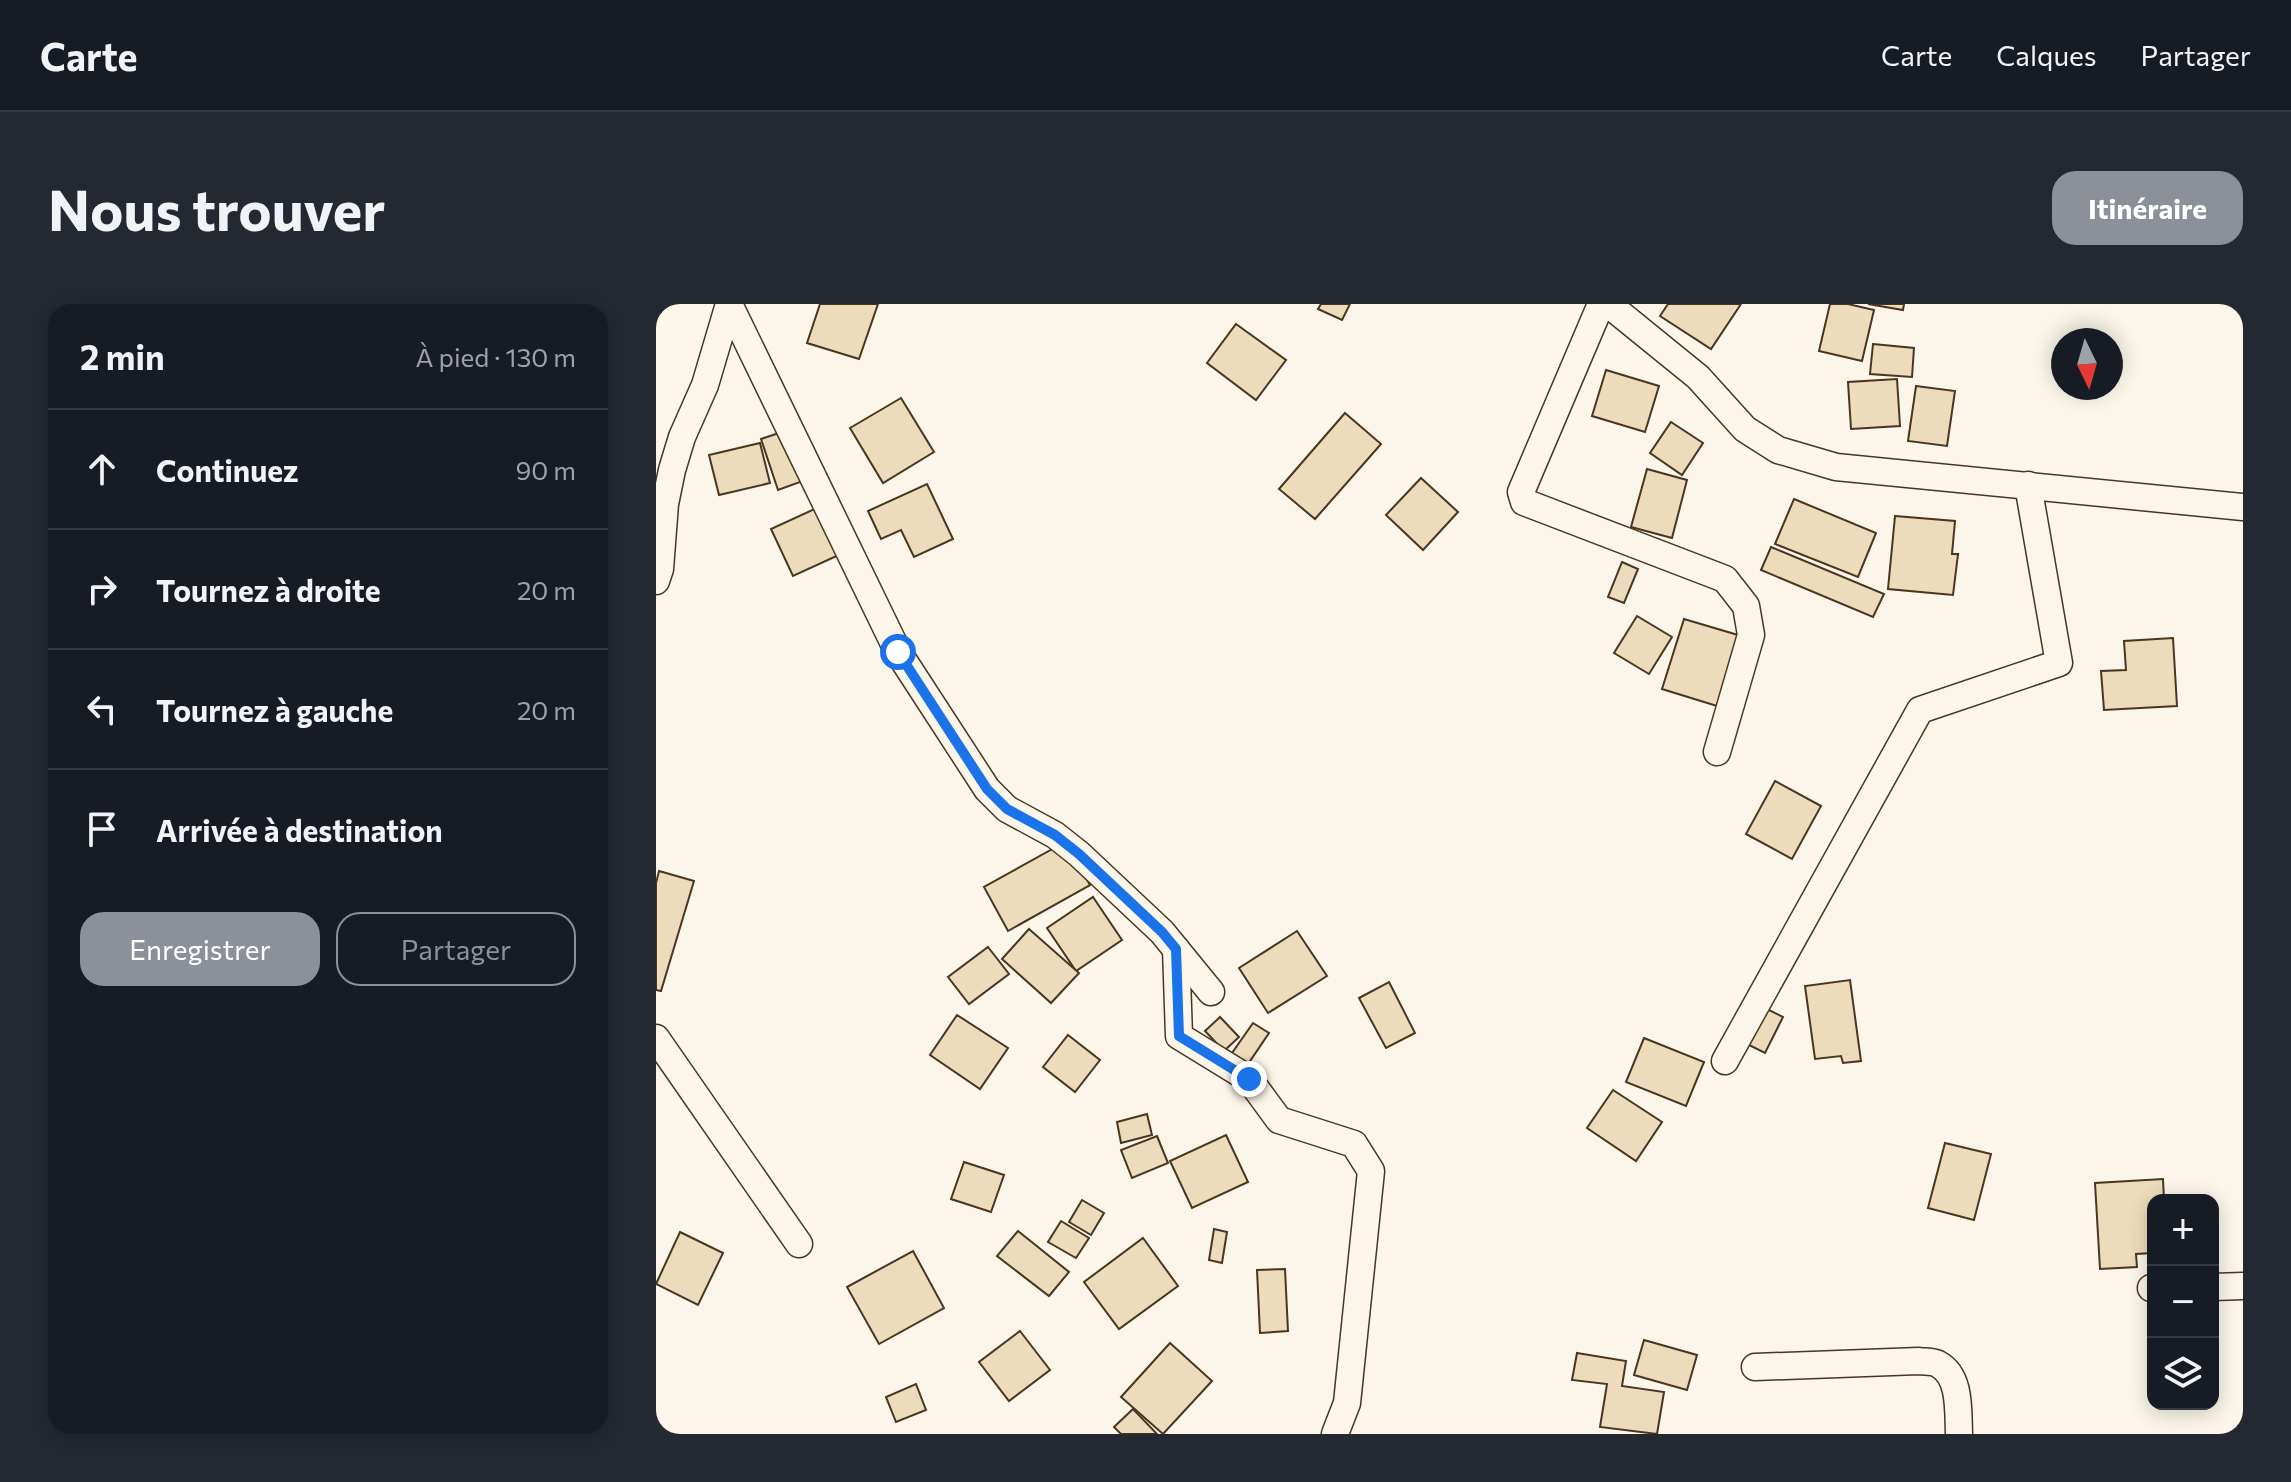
<!DOCTYPE html>
<html lang="fr">
<head>
<meta charset="utf-8">
<style>
  :root { --surface:#171b24; --page:#242831; --text:#f1f3f6; --muted:#9ea1a6; --line:#363941; --accent:#8c9099 }
  body { margin:0; font-family:Commissioner,sans-serif; background:var(--page); color:var(--text) }
  .controls { position:absolute; right:24px; bottom:24px; display:grid; overflow:hidden; border-radius:16px; box-shadow:0 4px 20px #0003 }
  .controls button { width:72px; height:72px; display:grid; place-items:center; padding:0; border:0; border-bottom:2px solid var(--line); background:var(--surface); color:var(--text); font:40px sans-serif }
  .compass { position:absolute; left:1395px; top:24px; width:72px; height:72px; border-radius:50%; background:var(--surface); box-shadow:0 4px 20px #0003; rotate:175deg }
  .stop { position:absolute; width:24px; height:24px; margin:-18px; border:6px solid #1a73e8; border-radius:50%; background:#fff }
  .stop.end { background:#1a73e8; border-color:#fff; box-shadow:0 2px 8px #0008 }
  .list { margin:0; padding:0; list-style:none }
  h2 { display:flex; justify-content:space-between; align-items:center; height:104px; margin:0; padding:0 32px; font-size:34px }
  h2 small { font-size:26px; font-weight:400; color:var(--muted) }
  .list li { display:grid; grid-template-columns:52px 1fr auto; gap:24px; align-items:center; box-sizing:border-box; height:120px; padding:0 32px; border-top:2px solid var(--line) }
  .list b { display:block; font-size:30px; white-space:nowrap }
  .list em { font-size:26px; font-style:normal; color:var(--muted) }
  .actions { display:flex; gap:16px; padding:24px 32px }
  .actions a { flex:1; padding:18px 0; border:2px solid var(--accent); border-radius:24px; text-align:center; font-size:28px; color:var(--accent) }
  .actions .main { background:var(--accent); color:#fff }
  .icon { flex:none; width:44px; height:44px; fill:none; stroke:currentColor; stroke-width:2; stroke-linecap:round; stroke-linejoin:round }
  .map { position:relative; flex:none; width:1587px; height:1130px; overflow:hidden; border-radius:24px }
  header { display:flex; align-items:center; gap:48px; box-sizing:border-box; height:112px; padding:0 40px; background:var(--surface); border-bottom:2px solid var(--line) }
  header strong { font-size:38px }
  nav { display:flex; gap:44px; margin-inline-start:auto; font-size:28px }
  .intro { display:flex; align-items:center; justify-content:space-between; box-sizing:border-box; height:192px; padding:0 48px }
  h1 { margin:0; font-size:56px }
  .button { padding:20px 36px; border-radius:24px; background:var(--accent); color:#fff; font-size:28px; font-weight:700 }
  main { display:flex; gap:48px; padding:0 48px }
  aside { flex:1; background:var(--surface); border-radius:24px; box-shadow:0 4px 20px #0003 }
  .map>svg:first-child { display:block }
  .building { fill:#ecdcbc; stroke:#4a3520; stroke-width:2 }
  .lines { fill:none; stroke-linecap:round; stroke-linejoin:round }
  .street-casing { stroke:#4a3520; stroke-width:29 }
  .street { stroke:#fbf6e9; stroke-width:26 }
  .route { stroke:#1a73e8; stroke-width:10 }
</style>
</head>
<body>
<header>
<strong>Carte</strong>
<nav><a>Carte</a><a>Calques</a><a>Partager</a></nav>
</header>
<div class="intro"><h1>Nous trouver</h1><a class="button">Itinéraire</a></div>
<main>
<aside>
<h2>2 min<small>À pied · 130 m</small></h2>
<ul class="list">
<li><svg class="icon" aria-label="ahead" viewBox="0 0 24 24"><path d="M12 20V5M6 11l6-6 6 6"/></svg><div><b>Continuez</b></div><em>90 m</em></li>
<li><svg class="icon" aria-label="right" viewBox="0 0 24 24"><path d="M7 20v-9h11M14 6l5 5-5 5"/></svg><div><b>Tournez à droite</b></div><em>20 m</em></li>
<li><svg class="icon" aria-label="left" viewBox="0 0 24 24"><path d="M17 20v-9H6M10 6l-5 5 5 5"/></svg><div><b>Tournez à gauche</b></div><em>20 m</em></li>
<li><svg class="icon" aria-label="arrive" viewBox="0 0 24 24"><path d="M6 21V4h12l-3 4 3 4H6"/></svg><div><b>Arrivée à destination</b></div></li>
</ul>
<div class="actions"><a class="main">Enregistrer</a><a>Partager</a></div>
</aside>
<div class="map">
<svg width="1587" height="1130" viewBox="0 0 1587 1130">
  <rect width="100%" height="100%" fill="#fbf6e9"/>
  <g class="building">
    <path d="M164 0H222L203 55 151 39Z"/>
    <path d="M665 0H694L686 16 662 5Z"/>
    <path d="M1012 0H1085L1055 45 1004 12Z"/>
    <path d="M1174 0H1192L1218 6 1206 57 1163 47Z"/>
    <path d="M1212 0H1248L1247 6Z"/>
    <path d="M580 20 630 56 600 96 551 59Z"/>
    <path d="M1217 40 1258 44 1256 73 1214 70Z"/>
    <path d="M950 66 1003 82 989 128 936 112Z"/>
    <path d="M1241 75 1244 122 1195 125 1192 78Z"/>
    <path d="M1260 82 1299 87 1291 142 1252 137Z"/>
    <path d="M245 94 278 148 227 179 194 124Z"/>
    <path d="M689 109 725 140 659 215 623 185Z"/>
    <path d="M1015 118 1047 139 1026 171 994 149Z"/>
    <path d="M141 123 158 173 122 186 105 135Z"/>
    <path d="M104 139 114 179 63 191 53 151Z"/>
    <path d="M991 165 1031 176 1016 234 975 223Z"/>
    <path d="M765 174 802 208 767 246 730 211Z"/>
    <path d="M271 180 297 235 258 253 245 226 225 235 212 207Z"/>
    <path d="M1138 195 1220 229 1202 273 1119 240Z"/>
    <path d="M163 203 185 250 137 272 115 225Z"/>
    <path d="M1239 212 1299 217 1296 250H1302L1297 291 1232 285Z"/>
    <path d="M1115 243 1228 290 1217 313 1105 266Z"/>
    <path d="M966 258 982 265 968 299 952 293Z"/>
    <path d="M981 312 1016 333 993 370 958 349Z"/>
    <path d="M1028 315 1082 331 1061 402 1006 385Z"/>
    <path d="M1517 334 1521 402 1448 406 1445 367 1470 366 1468 337Z"/>
    <path d="M1119 477 1165 502 1136 555 1090 530Z"/>
    <path d="M409 538 434 581 352 627 328 583Z"/>
    <path d="M3 567 38 577 5 687 0 686V579Z"/>
    <path d="M437 593 466 636 420 667 391 624Z"/>
    <path d="M373 625 423 669 395 699 346 655Z"/>
    <path d="M641 627 671 672 612 709 583 664Z"/>
    <path d="M332 643 353 670 313 700 292 673Z"/>
    <path d="M1194 676 1205 757 1187 759 1185 752 1159 755 1149 682Z"/>
    <path d="M733 678 759 729 730 744 703 694Z"/>
    <path d="M1111 705 1127 713 1109 749 1093 741Z"/>
    <path d="M301 711 352 744 324 785 274 751Z"/>
    <path d="M564 713 583 733 568 747 549 727Z"/>
    <path d="M597 719 613 729 592 760 576 749Z"/>
    <path d="M412 731 444 756 419 788 387 763Z"/>
    <path d="M988 734 1048 758 1030 802 970 778Z"/>
    <path d="M957 786 1006 818 980 857 931 824Z"/>
    <path d="M491 810 496 831 465 839 461 818Z"/>
    <path d="M570 831 592 878 536 904 514 857Z"/>
    <path d="M501 832 512 859 476 874 465 846Z"/>
    <path d="M1289 839 1335 850 1318 916 1272 904Z"/>
    <path d="M308 858 348 871 335 908 295 895Z"/>
    <path d="M1507 875 1508 896H1497V949L1480 950 1481 963 1444 965 1439 879Z"/>
    <path d="M426 896 448 909 435 931 413 918Z"/>
    <path d="M405 917 433 934 420 954 392 938Z"/>
    <path d="M558 925 571 928 566 959 553 956Z"/>
    <path d="M362 927 413 968 393 992 341 952Z"/>
    <path d="M24 928 67 949 42 1001 0 980Z"/>
    <path d="M487 934 522 982 463 1025 428 978Z"/>
    <path d="M257 947 288 1004 223 1040 191 983Z"/>
    <path d="M629 965 632 1027 604 1029 601 966Z"/>
    <path d="M364 1027 394 1066 353 1097 323 1058Z"/>
    <path d="M988 1036 1041 1051 1031 1086 978 1071Z"/>
    <path d="M514 1039 556 1077 507 1130 465 1093Z"/>
    <path d="M921 1049 970 1057 966 1082 1008 1088 1001 1130 944 1123 951 1080 916 1076Z"/>
    <path d="M260 1080 270 1106 240 1118 230 1093Z"/>
    <path d="M477 1105 501 1130H465L458 1123Z"/>
  </g>
  <g class="lines">
    <g class="street-casing">
      <g id="street">
        <path d="M73 0 242 348 331 485 351 505 399 531 423 550 506 628 555 688"/>
        <path d="M945 0 865 188 868 198 1069 275 1090 302 1095 331 1061 448"/>
        <path d="M952 0 1042 73 1089 125 1122 146 1180 163 1587 203"/>
        <path d="M0 277 4 265 9 200 16 166 26 133 49 81 73 0"/>
        <path d="M520 645 523 732 593 775 623 816 698 840 715 867 691 1099 679 1130"/>
        <path d="M0 734 143 940"/>
        <path d="M1069 757 1264 406 1403 359 1372 181"/>
        <path d="M1557 983 1587 982"/>
        <path d="M1495 984H1497"/>
        <path d="M1099 1063 1263 1057C1269 1058 1277 1057 1282 1060 1305 1072 1302 1107 1303 1130"/>
      </g>
    </g>
    <use href="#street" class="street"/>
  </g>
  <g class="lines">
    <path class="route" d="M242 348 331 485 351 505 399 531 423 550 506 628 520 645 523 732 593 775"/>
  </g>
</svg>
<div class="controls">
<button>+</button>
<button>−</button>
<button><svg class="icon" aria-label="layers" viewBox="0 0 24 24"><path d="M12 4l9 5-9 5-9-5zM3 14l9 5 9-5"/></svg></button>
</div>
<svg class="compass" viewBox="-18 -18 36 36"><path d="M0-13l5 13h-10z" fill="#e53935"/><path d="M0 13l5-13h-10z" fill="#9ea1a6"/></svg>
<div class="stop" style="left:242px;top:348px"></div>
<div class="stop end" style="left:593px;top:775px"></div>
</div>
</main>
</body>
</html>
